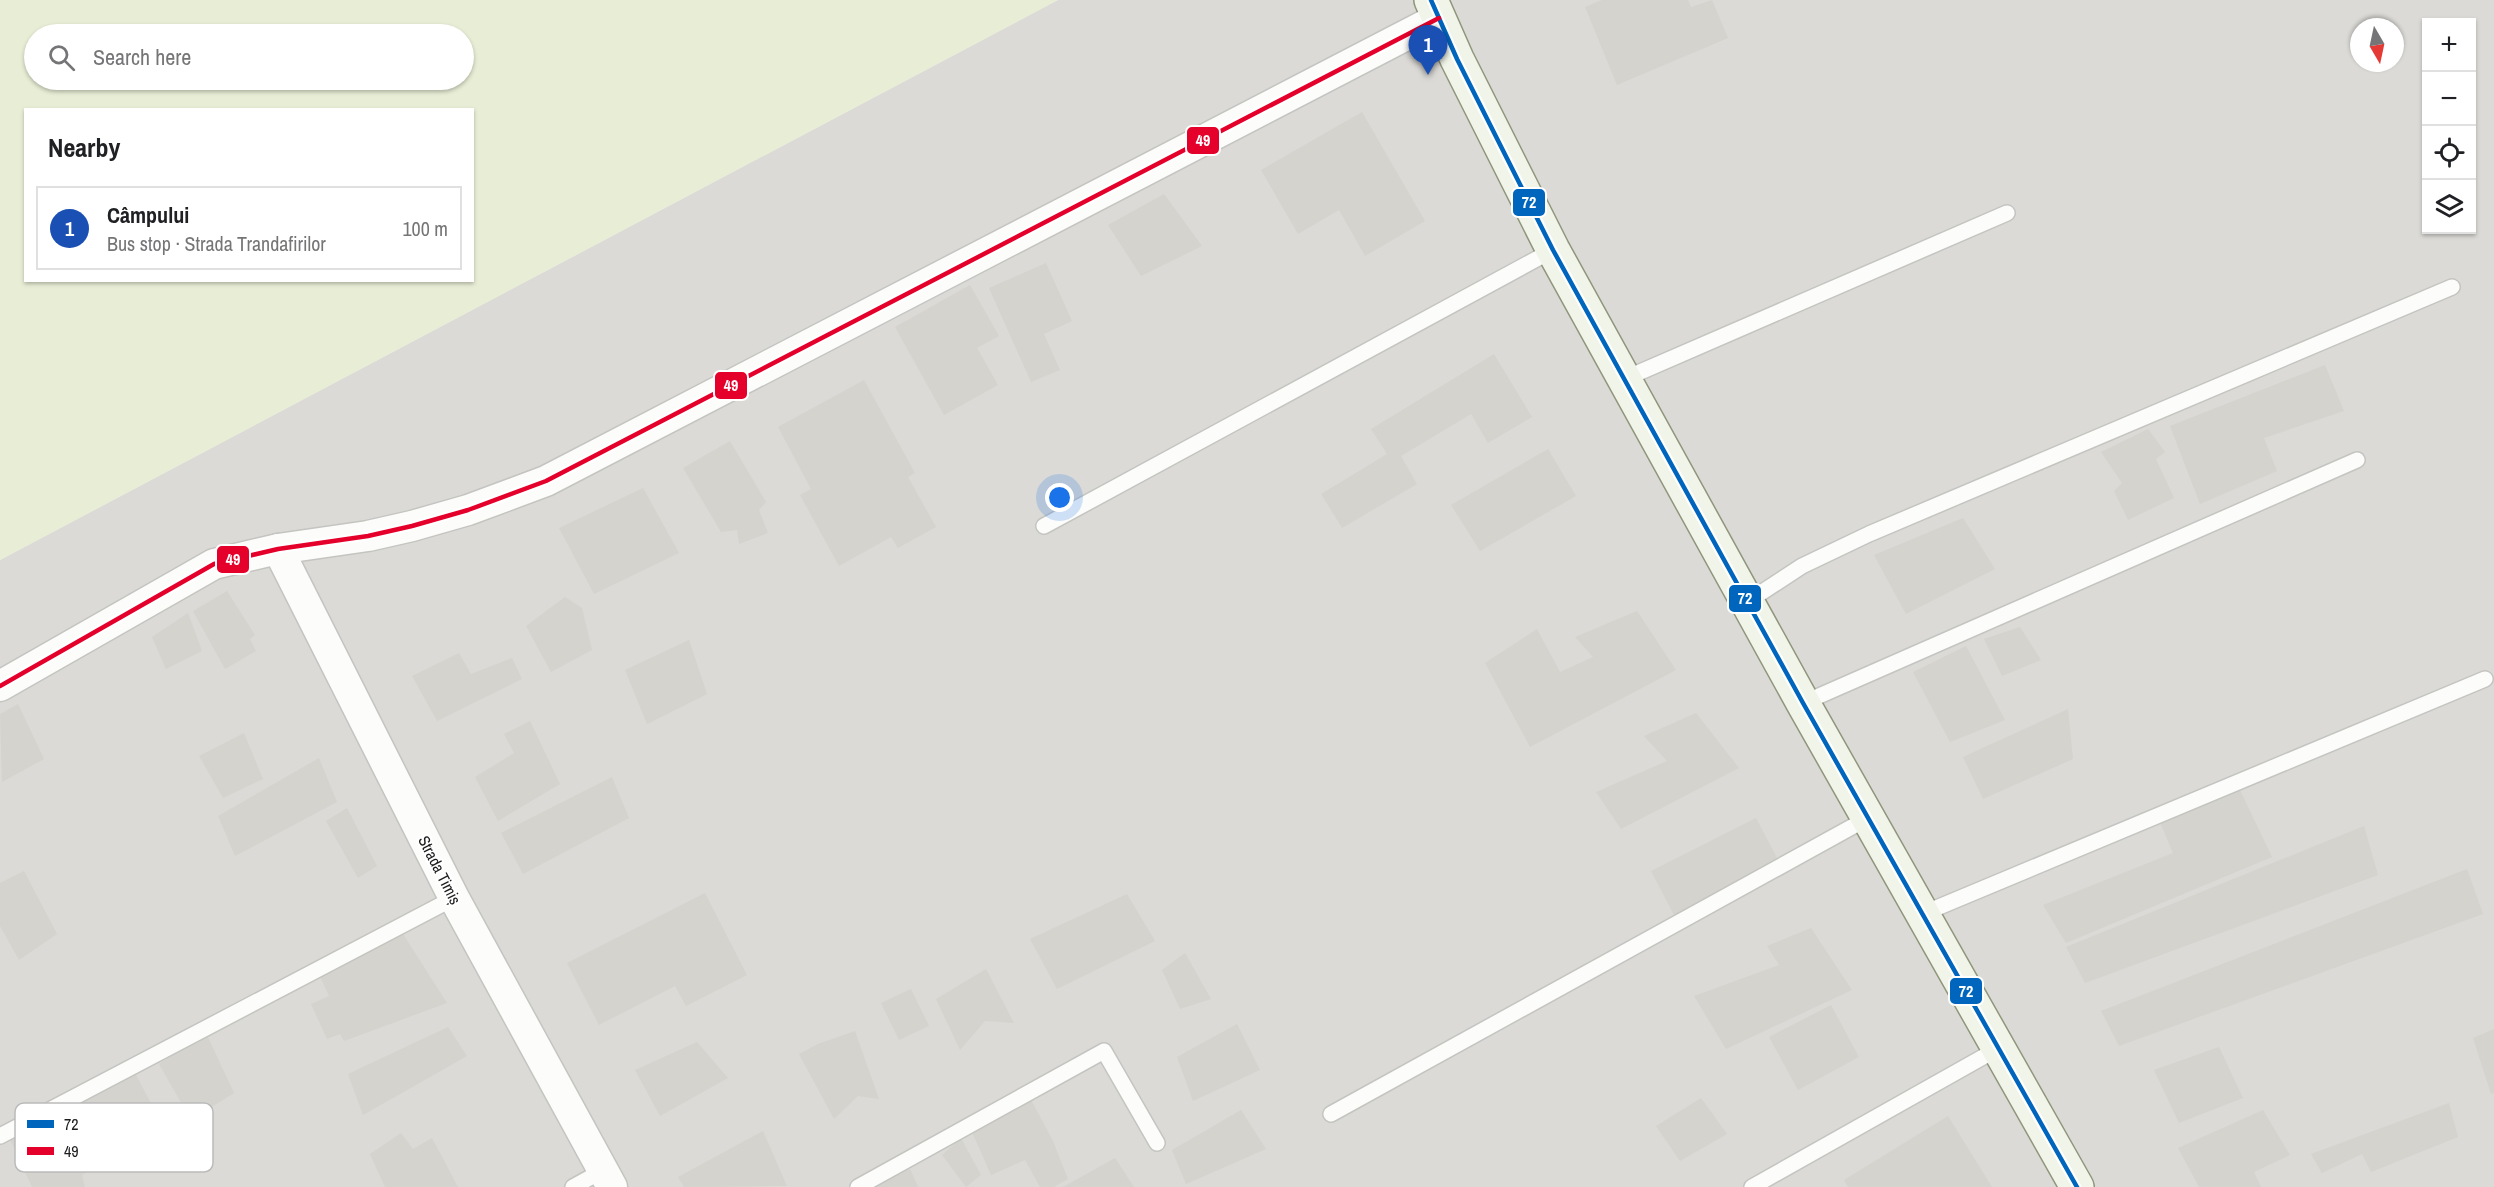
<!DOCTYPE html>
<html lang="en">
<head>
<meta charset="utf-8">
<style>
  :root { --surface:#fff; --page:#f6f6f6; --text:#202124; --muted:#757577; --line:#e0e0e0; --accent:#0f766e }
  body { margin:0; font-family:"Archivo Narrow",sans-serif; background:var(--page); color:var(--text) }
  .controls { position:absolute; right:18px; top:18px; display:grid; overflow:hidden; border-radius:0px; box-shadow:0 2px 4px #0004 }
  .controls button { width:54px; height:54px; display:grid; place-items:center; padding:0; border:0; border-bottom:2px solid var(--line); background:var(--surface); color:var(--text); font:30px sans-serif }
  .compass { position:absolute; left:2350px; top:18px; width:54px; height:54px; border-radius:50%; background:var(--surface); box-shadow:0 2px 4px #0004; rotate:171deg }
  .you { position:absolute; left:1060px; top:498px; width:21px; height:21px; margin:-15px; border:4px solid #fff; border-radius:50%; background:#1a73e8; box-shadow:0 0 0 9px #1a73e833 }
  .badge { display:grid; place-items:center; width:39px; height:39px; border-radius:50%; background:var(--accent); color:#fff; font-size:20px; font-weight:700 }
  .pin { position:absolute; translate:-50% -50px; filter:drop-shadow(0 2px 3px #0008) }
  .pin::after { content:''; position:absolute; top:32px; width:21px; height:18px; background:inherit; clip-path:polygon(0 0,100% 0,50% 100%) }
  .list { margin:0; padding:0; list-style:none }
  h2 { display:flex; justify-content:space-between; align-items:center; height:78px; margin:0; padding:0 24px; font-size:26px }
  h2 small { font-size:20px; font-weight:400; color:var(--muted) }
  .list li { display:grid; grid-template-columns:39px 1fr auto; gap:18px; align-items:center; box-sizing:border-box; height:84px; margin:0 12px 12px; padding:0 12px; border:2px solid var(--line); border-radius:0px }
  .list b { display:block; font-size:22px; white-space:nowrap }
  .list p { margin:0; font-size:20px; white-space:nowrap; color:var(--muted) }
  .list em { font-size:20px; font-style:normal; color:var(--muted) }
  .icon { flex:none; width:33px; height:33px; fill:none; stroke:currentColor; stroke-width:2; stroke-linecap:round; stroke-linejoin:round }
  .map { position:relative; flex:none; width:2494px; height:1187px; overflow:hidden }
  .search { position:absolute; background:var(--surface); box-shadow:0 2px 4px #0004; left:24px; top:24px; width:450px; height:66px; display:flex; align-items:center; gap:15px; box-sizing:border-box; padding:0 21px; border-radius:33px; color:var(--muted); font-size:22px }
  .panel { position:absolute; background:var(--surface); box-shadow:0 2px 4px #0004; left:24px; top:108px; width:450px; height:174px; border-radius:0px }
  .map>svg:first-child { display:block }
  .residential { fill:#dbdad6; fill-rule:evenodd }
  .farmland { fill:#e8eed6; fill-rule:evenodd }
  .building { fill:#d4d3cd }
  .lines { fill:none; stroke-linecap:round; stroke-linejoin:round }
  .service-casing { stroke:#c4c4c1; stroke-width:18 }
  .minor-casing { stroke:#c4c4c1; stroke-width:33 }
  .secondary-casing { stroke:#8f967c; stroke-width:36 }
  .service { stroke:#fcfcfb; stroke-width:15 }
  .minor { stroke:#fcfcfb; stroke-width:30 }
  .secondary { stroke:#f1f4e8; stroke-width:33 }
  .bus-1-casing { stroke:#fff; stroke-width:9 }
  .bus-2-casing { stroke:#fff; stroke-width:9 }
  .bus-1 { stroke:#0065bd; stroke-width:4.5 }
  .bus-2 { stroke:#e4002b; stroke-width:4.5 }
  .labels { text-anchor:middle; stroke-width:4.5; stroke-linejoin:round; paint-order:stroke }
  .street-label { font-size:16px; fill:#1d1d1d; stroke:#fff }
  .key { fill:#fff; stroke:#bbb; stroke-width:1.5 }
  .key-label { font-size:16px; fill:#1d1d1d }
  .line-badge { stroke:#fff; stroke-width:2 }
  .badge-label { font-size:16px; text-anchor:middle; font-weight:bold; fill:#fff }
</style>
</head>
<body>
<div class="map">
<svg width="2494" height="1187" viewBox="0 0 2494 1187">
  <rect width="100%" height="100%" fill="#ecebe4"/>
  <path class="residential" d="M1058 0H2494V1187H0V560ZM2426 22H2472V230H2426ZM2359 27H2395V63H2359Z"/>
  <path class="farmland" d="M0 0H1058L0 560ZM34 34H464V80H34ZM26 110H472V280H26Z"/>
  <g class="building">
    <path d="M1602 0H1688L1691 7 1712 0 1728 38 1617 85 1585 7Z"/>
    <path d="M1362 112 1425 221 1365 256 1339 210 1298 234 1261 170Z"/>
    <path d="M1164 194 1202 246 1141 276 1108 225Z"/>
    <path d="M1046 263 1072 321 1044 334 1060 370 1031 382 989 288Z"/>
    <path d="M970 285 999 336 977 348 998 385 944 415 895 327Z"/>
    <path d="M1494 354 1532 417 1488 443 1471 414 1401 456 1417 484 1342 528 1321 494 1387 454 1371 429Z"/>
    <path d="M2325 365 2344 411 2264 438 2277 471 2200 504 2170 426Z"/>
    <path d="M864 380 915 473 908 477 936 527 898 548 891 537 839 566 800 495 811 489 778 427Z"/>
    <path d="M2148 429 2165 452 2156 459 2174 498 2128 520 2114 491 2122 483 2101 452Z"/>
    <path d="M730 441 766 502 759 510 768 533 739 544 737 530 721 532 683 468Z"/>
    <path d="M1548 449 1576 496 1480 551 1451 505Z"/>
    <path d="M643 488 679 553 594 594 559 528Z"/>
    <path d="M1963 518 1995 569 1906 614 1874 555Z"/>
    <path d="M227 591 255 635 250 639 256 651 225 669 193 611Z"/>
    <path d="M565 597 582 608 592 650 551 672 526 626Z"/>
    <path d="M1637 611 1676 670 1530 747 1485 663 1537 629 1560 672 1593 657 1575 637Z"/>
    <path d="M188 613 202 651 166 669 152 637Z"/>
    <path d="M2020 627 2041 660 2002 676 1984 639Z"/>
    <path d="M689 640 707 694 647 724 625 670Z"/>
    <path d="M1966 646 2005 720 1950 742 1913 672Z"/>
    <path d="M459 653 471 674 512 658 522 679 437 721 412 676Z"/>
    <path d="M18 704 44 759 2 782 0 714Z"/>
    <path d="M2068 709 2073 759 1983 799 1963 757Z"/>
    <path d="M1696 713 1739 768 1621 829 1596 792 1667 761 1644 736Z"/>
    <path d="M530 721 560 784 498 821 475 777 514 753 504 734Z"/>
    <path d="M244 733 263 779 223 798 199 756Z"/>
    <path d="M319 758 337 802 235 856 218 816Z"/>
    <path d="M612 777 629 818 523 874 501 833Z"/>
    <path d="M2239 788 2272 857 2066 943 2043 905 2173 853 2159 820Z"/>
    <path d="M347 808 377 866 358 878 326 821Z"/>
    <path d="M1756 818 1779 862 1674 915 1651 871Z"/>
    <path d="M2364 826 2378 875 2085 983 2066 947Z"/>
    <path d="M2467 869 2483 914 2119 1046 2101 1011Z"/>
    <path d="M24 871 57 934 19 960 0 926V883Z"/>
    <path d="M705 893 747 975 686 1006 675 986 599 1025 567 963Z"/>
    <path d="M1127 894 1155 941 1057 989 1030 939Z"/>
    <path d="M1811 928 1852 990 1726 1049 1694 996 1779 965 1767 946Z"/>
    <path d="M403 934 447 1003 344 1041 340 1034 327 1039 311 1004 329 996 319 974Z"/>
    <path d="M1185 953 1211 999 1180 1009 1162 970Z"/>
    <path d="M986 969 1014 1023 985 1021 960 1050 936 999Z"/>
    <path d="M911 989 929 1026 899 1040 881 1003Z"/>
    <path d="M1831 1005 1859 1057 1798 1090 1769 1037Z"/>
    <path d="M1237 1024 1260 1070 1193 1101 1177 1057Z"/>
    <path d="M448 1027 467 1056 363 1115 348 1074Z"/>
    <path d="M2494 1029V1093L2491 1094 2473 1038Z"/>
    <path d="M855 1031 879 1099 858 1096 834 1119 799 1054 818 1044Z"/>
    <path d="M206 1033 234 1093 191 1120 159 1064Z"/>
    <path d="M697 1042 728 1078 660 1116 635 1070Z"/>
    <path d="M2219 1047 2243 1098 2179 1123 2154 1070Z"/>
    <path d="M134 1071 167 1134 117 1158 81 1099Z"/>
    <path d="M1030 1098 1053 1141 1068 1179 1054 1187H1040L1025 1160 991 1175 972 1132Z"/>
    <path d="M1701 1098 1727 1134 1680 1161 1656 1126Z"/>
    <path d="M2449 1103 2458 1137 2371 1172 2362 1154 2322 1173 2311 1154Z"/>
    <path d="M1241 1110 1266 1149 1186 1184 1172 1150Z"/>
    <path d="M2263 1110 2290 1155 2254 1172 2261 1187H2199L2178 1148Z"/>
    <path d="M1948 1116 1992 1187H1848L1844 1180Z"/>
    <path d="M59 1117 87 1172 82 1175 85 1187H32L9 1137Z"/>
    <path d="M763 1131 787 1186 684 1187 678 1177Z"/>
    <path d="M401 1133 413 1149 432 1138 458 1187H385L370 1154Z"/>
    <path d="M961 1138 981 1175 966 1187 942 1155Z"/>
    <path d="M1115 1158 1134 1187H1063Z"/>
    <path d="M910 1169 918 1187H871Z"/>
  </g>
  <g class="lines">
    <g class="service-casing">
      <g id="service">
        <path d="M1624 379 2007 213"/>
        <path d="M1044 526 1553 250"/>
        <path d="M1747 602 1802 566 1869 534 2452 287"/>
        <path d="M1803 703 2357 460"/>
        <path d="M1922 914 2485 679"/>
        <path d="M1331 1114 1868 818"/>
        <path d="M0 1136 454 898"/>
        <path d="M573 1187 602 1171"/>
        <path d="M858 1187 1104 1051 1157 1143"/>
        <path d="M1752 1187 1999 1048"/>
      </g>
    </g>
    <g class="minor-casing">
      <g id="minor">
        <path d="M278 549 454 898 612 1187"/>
        <path d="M0 686 214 564 278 549 368 536 412 526 468 510 546 481 1439 18"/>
      </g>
    </g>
    <g class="secondary-casing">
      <path id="secondary" d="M1431 0 1457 59 1553 250 1803 703 2077 1187"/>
    </g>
    <use href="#service" class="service"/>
    <use href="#minor" class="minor"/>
    <use href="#secondary" class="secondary"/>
    <g class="bus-1-casing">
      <path id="bus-1" d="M1431 0 1457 59 1553 250 1803 703 2077 1187"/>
    </g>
    <g class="bus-2-casing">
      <path id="bus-2" d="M0 686 214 564 278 549 368 536 412 526 468 510 546 481 1439 18"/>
    </g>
    <use href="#bus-1" class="bus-1"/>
    <use href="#bus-2" class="bus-2"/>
  </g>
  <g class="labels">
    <g class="street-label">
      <text transform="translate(440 870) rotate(63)" y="6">Strada Timiș</text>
    </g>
  </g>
  <rect x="15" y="1103" width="198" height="69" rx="9" class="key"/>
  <rect x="27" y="1120" width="27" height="8" fill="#0065bd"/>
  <rect x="27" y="1147" width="27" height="8" fill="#e4002b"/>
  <g class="key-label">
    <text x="64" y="1130">72</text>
    <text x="64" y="1157">49</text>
  </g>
  <g class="line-badge">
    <rect x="1186" y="126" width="34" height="29" rx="6" fill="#e4002b"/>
    <rect x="1512" y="188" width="34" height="29" rx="6" fill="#0065bd"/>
    <rect x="714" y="371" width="34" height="29" rx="6" fill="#e4002b"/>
    <rect x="216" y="545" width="34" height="29" rx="6" fill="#e4002b"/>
    <rect x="1728" y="584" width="34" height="29" rx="6" fill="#0065bd"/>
    <rect x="1949" y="977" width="34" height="28" rx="6" fill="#0065bd"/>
  </g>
  <g class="badge-label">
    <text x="1203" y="146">49</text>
    <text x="1529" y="208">72</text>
    <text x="731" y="391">49</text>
    <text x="233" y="565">49</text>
    <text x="1745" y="604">72</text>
    <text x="1966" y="997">72</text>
  </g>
</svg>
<div class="controls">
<button>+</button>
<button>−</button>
<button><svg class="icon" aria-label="locate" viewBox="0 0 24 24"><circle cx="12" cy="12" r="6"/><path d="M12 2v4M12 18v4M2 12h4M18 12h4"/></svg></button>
<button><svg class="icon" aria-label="layers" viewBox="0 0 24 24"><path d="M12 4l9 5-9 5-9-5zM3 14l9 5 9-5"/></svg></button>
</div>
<svg class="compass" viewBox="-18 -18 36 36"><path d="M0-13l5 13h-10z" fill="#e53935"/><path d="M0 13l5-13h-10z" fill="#757577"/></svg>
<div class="you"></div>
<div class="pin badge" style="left:1428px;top:75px;background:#1a4fb4">1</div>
<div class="search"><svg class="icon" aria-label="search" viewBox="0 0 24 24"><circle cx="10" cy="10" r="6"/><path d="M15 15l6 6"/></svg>Search here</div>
<section class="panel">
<h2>Nearby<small></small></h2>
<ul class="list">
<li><span class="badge" style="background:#1a4fb4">1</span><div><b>Câmpului</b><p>Bus stop · Strada Trandafirilor</p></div><em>100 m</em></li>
</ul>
</section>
</div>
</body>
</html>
